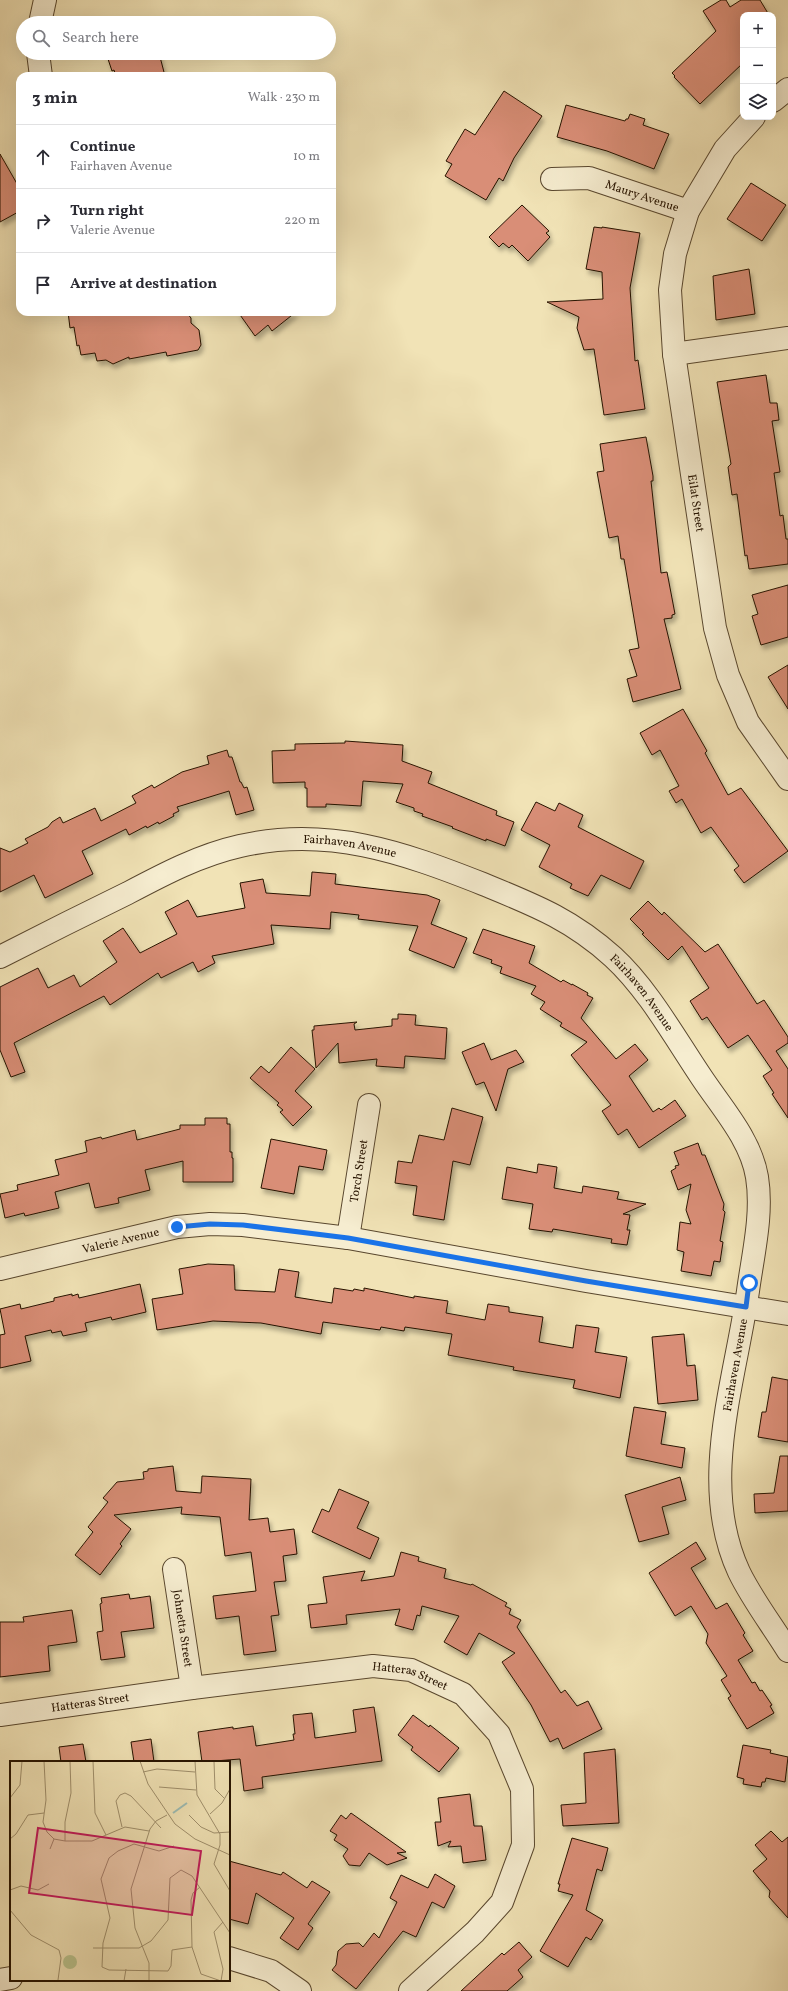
<!DOCTYPE html>
<html lang="en">
<head>
<meta charset="utf-8">
<style>
  :root { --surface:#fff; --page:#f7f7f7; --text:#2b2b33; --muted:#7c7c81; --line:#e1e1e2 }
  body { margin:0; font-family:Vollkorn,serif; background:var(--page); color:var(--text) }
  .controls { position:absolute; right:12px; top:12px; display:grid; overflow:hidden; border-radius:8px; box-shadow:0 4px 16px #0002 }
  .controls button { width:36px; height:36px; display:grid; place-items:center; padding:0; border:0; border-bottom:1px solid var(--line); background:var(--surface); color:var(--text); font:20px sans-serif }
  .stop { position:absolute; width:12px; height:12px; margin:-9px; border:3px solid #1a73e8; border-radius:50%; background:#fff }
  .stop.end { background:#1a73e8; border-color:#fff; box-shadow:0 1px 4px #0008 }
  .list { margin:0; padding:0; list-style:none }
  h2 { display:flex; justify-content:space-between; align-items:center; height:52px; margin:0; padding:0 16px; font-size:17px }
  h2 small { font-size:13px; font-weight:400; color:var(--muted) }
  .list li { display:grid; grid-template-columns:26px 1fr auto; gap:12px; align-items:center; box-sizing:border-box; height:64px; padding:0 16px; border-top:1px solid var(--line) }
  .list b { display:block; font-size:15px; white-space:nowrap }
  .list p { margin:0; font-size:13px; white-space:nowrap; color:var(--muted) }
  .list em { font-size:13px; font-style:normal; color:var(--muted) }
  .icon { flex:none; width:22px; height:22px; fill:none; stroke:currentColor; stroke-width:2; stroke-linecap:round; stroke-linejoin:round }
  .map { position:relative; flex:none; width:788px; height:1991px; overflow:hidden }
  .search { position:absolute; background:var(--surface); box-shadow:0 4px 16px #0002; left:16px; top:16px; width:320px; height:44px; display:flex; align-items:center; gap:10px; box-sizing:border-box; padding:0 14px; border-radius:22px; color:var(--muted); font-size:15px }
  .panel { position:absolute; background:var(--surface); box-shadow:0 4px 16px #0002; left:16px; top:72px; width:320px; height:244px; border-radius:12px }
  .map>svg:first-child { display:block }
  .building { fill:#d98e77; stroke:#261300; filter:url(#shadow) }
  .lines { fill:none; stroke-linecap:round; stroke-linejoin:round }
  .minor-casing { stroke:#59472e; stroke-width:24 }
  .minor { stroke:#f6edd0; stroke-width:22 }
  .route { stroke:#1a73e8; stroke-width:5 }
  .labels { text-anchor:middle; stroke-width:3.5; stroke-linejoin:round; paint-order:stroke }
  .street-label { font-size:12px; fill:#261300; stroke:#f6edd0 }
  .inset-river { fill:none; stroke:#9cbdb6; stroke-width:2 }
  .inset-road { fill:none; stroke:#a0906d; stroke-width:1 }
  .view { fill:#c2185b; fill-opacity:0.15; stroke:#c2185b; stroke-width:2 }
  .inset-edge { fill:none; stroke:#261300; stroke-width:2 }
</style>
</head>
<body>
<div class="map">
<svg width="788" height="1991" viewBox="0 0 788 1991">
  <defs>
    <filter id="shadow"><feDropShadow dx="2.5" dy="4.5" stdDeviation="2" flood-color="#0004"/></filter>
  </defs>
  <rect width="100%" height="100%" fill="#f1e3b6"/>
  <filter id="stains"><feTurbulence type="fractalNoise" baseFrequency=".005" numOctaves="4"/><feColorMatrix values="0 0 0 0 .2 0 0 0 0 .09 0 0 0 0 .02 0 0 0 .5 -.17"/></filter>
  <radialGradient id="worn" r=".72"><stop offset=".6" stop-color="#630" stop-opacity="0"/><stop offset="1" stop-color="#630" stop-opacity=".3"/></radialGradient>
  <g class="building">
    <path d="M721 0H726L730 7 741 0H760L769 15H743V63L700 104 674 77 675 76 672 73 716 31 703 11Z"/>
    <path d="M106 53H159L165 76H116L114 70 112 71Z"/>
    <path d="M504 91 542 116 514 158 503 181 499 178 486 200 445 176 452 164 446 161 465 129 475 135Z"/>
    <path d="M566 105 625 121 626 119H628L630 114 645 119 643 125 669 134 654 169 607 151 557 137Z"/>
    <path d="M0 154 20 189V211L0 222Z"/>
    <path d="M751 183 786 205 762 241 727 219Z"/>
    <path d="M522 205 549 231 546 233 550 237 528 261 512 245 509 248 503 243 499 247 489 237Z"/>
    <path d="M594 227 602 228V227L640 233 630 288 635 361 638 360 645 409 604 415 594 349 584 350 577 328 579 317 547 302 603 299 602 272 586 269Z"/>
    <path d="M749 269 755 314 716 320 713 276Z"/>
    <path d="M68 312H186L191 318V323L199 330 201 345 198 350 167 356 166 352 129 359V357L113 364 106 360 97 361 95 353 81 355 79 345 77 346 74 327 70 328Z"/>
    <path d="M238 312H296L272 331 268 325 255 336Z"/>
    <path d="M766 375 770 403H777L779 420 772 421 780 472 774 473 780 516 783 515 786 539H788V564L749 569 747 555 745 556 737 494 732 495 728 467 731 464 717 382Z"/>
    <path d="M646 437 653 476V481H651L661 573 667 572 675 614 672 615V618L664 619 681 689 633 702 627 679 637 676 629 650 639 648 624 559H621L618 536 609 538 597 472 604 471 600 444Z"/>
    <path d="M788 585V637L761 645 752 616 758 614 752 595Z"/>
    <path d="M788 665V709L768 677Z"/>
    <path d="M683 709 707 751 705 753 728 795 741 788 788 851 744 883 734 870 739 866 711 827 701 833 682 799 676 803 669 791 679 786 660 750 652 755 640 733Z"/>
    <path d="M345 741 403 745 402 761 432 772 428 783 497 811 496 815 514 822 505 846 486 839V841L452 828 453 827 422 816 423 814 414 811V808L396 802 403 784 363 781 361 806 326 804V807H307V788H305V782L273 783 272 751 295 750V744L345 743Z"/>
    <path d="M227 750 229 757H232L240 782H241L244 788 247 787 254 810 236 815 229 791 177 807 179 811 173 814 174 816 159 824 158 822 147 828 146 826 129 835 126 829 82 851 93 874 45 898 34 875 0 892V848L10 852 28 843 25 839 48 827 52 822 60 817 63 823 95 808 101 821 136 803 132 796 152 785 154 788 182 772 209 764 207 756Z"/>
    <path d="M536 802 555 811 559 803 583 815 578 827 644 861 630 889 601 875 588 896 570 888 572 884 539 867 550 845 521 830Z"/>
    <path d="M312 872 336 874 335 884 427 895 440 900 431 924 467 938 454 968 409 950 418 926 358 919 359 915 331 912 330 929 271 925 274 944 212 956 215 963 198 972 193 962 161 978 158 973 110 1005 104 996 14 1043 25 1072 11 1077 0 1050V987L38 968 48 988 74 975 80 987 117 962 103 941 123 928 140 953 177 934 165 912 188 900 197 917 245 908 240 883 263 879 266 893 310 896Z"/>
    <path d="M648 901 662 915 664 912 705 952 718 944 757 1004 764 1000 788 1037V1043L776 1051 788 1069V1118L772 1094 774 1093 763 1076 772 1070 748 1035 728 1048 707 1017 702 1020 690 1001 709 988 682 946 668 960 642 934 644 933 630 919Z"/>
    <path d="M483 929 535 946 529 963 561 982 563 980 572 985V984L588 993 587 995 593 998 581 1018 616 1059 635 1044 648 1060 629 1076 653 1112 659 1108 661 1110 675 1100 686 1116 639 1148 627 1129 618 1135 602 1111 611 1105 571 1055 587 1042 560 1026 562 1023 540 1009 545 1002 531 994 536 986 500 973 502 967 491 963 492 960 473 953Z"/>
    <path d="M398 1014 416 1015 415 1025 447 1028 445 1059 405 1056 404 1068 376 1066 377 1059 339 1063 338 1043 316 1068 312 1030H314V1026L357 1022 354 1024 355 1030 392 1026V1019H398Z"/>
    <path d="M484 1043 491 1060 516 1050 524 1062 508 1069 496 1111 484 1082 476 1085 462 1052Z"/>
    <path d="M291 1047 315 1069 295 1091 312 1107 293 1126 280 1112 283 1110 277 1105 279 1103 250 1078 261 1066 269 1073Z"/>
    <path d="M452 1108 483 1117 470 1165 453 1161 444 1220 413 1215 417 1186 395 1183 398 1161 412 1163 419 1135 444 1140Z"/>
    <path d="M205 1118H227V1124H230V1152H232V1158H233V1182H183V1161L145 1170 150 1190 118 1198 119 1203 95 1208 89 1183 55 1192 59 1208 25 1216 24 1213 5 1218 0 1194 18 1190 17 1185 59 1175 55 1160 87 1152 85 1141 101 1137 102 1139 135 1130 137 1140 180 1129V1125H205Z"/>
    <path d="M271 1139 327 1150 323 1170 299 1166 294 1194 261 1188Z"/>
    <path d="M698 1143 702 1155H705L724 1204 723 1210 725 1212 720 1241 723 1242 720 1262 714 1261 711 1276 681 1271 684 1252 677 1250 680 1222 691 1224 686 1210 691 1184 678 1190 671 1171 676 1168 675 1166 679 1165 674 1152Z"/>
    <path d="M538 1164 557 1167 554 1188 582 1193 583 1186 619 1192 617 1199 646 1204 623 1214 630 1215 627 1230H630L627 1245 611 1243 612 1239 553 1229 552 1232 529 1229 533 1204 502 1199 507 1167 537 1173Z"/>
    <path d="M208 1264 234 1265 235 1290 275 1292 279 1269 299 1272 295 1297 332 1303 334 1288 353 1291 354 1289 364 1291V1288L414 1298V1296L448 1301 446 1313 485 1320 488 1304 509 1307V1312L543 1317 539 1342 573 1348 576 1325 599 1328 595 1352 627 1357 620 1398 573 1388 575 1380 513 1370 514 1367 448 1355 452 1334 405 1327 404 1331 381 1327 380 1330 323 1322 321 1334 261 1323 213 1321 157 1330 152 1299 183 1294 179 1269Z"/>
    <path d="M140 1284 146 1312 112 1320 111 1317 85 1323 87 1331 63 1336 61 1331 52 1333 51 1330 25 1336 31 1361 0 1368V1335L5 1334 0 1309 20 1304 21 1309 54 1301V1298L72 1294V1296L78 1294 79 1298Z"/>
    <path d="M684 1334 687 1366 695 1365 698 1400 658 1404 652 1337Z"/>
    <path d="M772 1377 788 1380V1442L758 1437 762 1412H766Z"/>
    <path d="M634 1407 666 1412 661 1444 685 1448 682 1468 626 1456Z"/>
    <path d="M780 1456H788V1511L755 1513 754 1494 774 1493Z"/>
    <path d="M173 1466 176 1491 201 1493 202 1476 251 1479 249 1520 268 1518 270 1532 294 1529 297 1554 283 1556 286 1581 274 1582 279 1615 271 1616 276 1651 244 1655 239 1616 216 1619 213 1596 256 1591 251 1552 225 1556 220 1517 181 1514 182 1507 114 1515 131 1529 120 1544 122 1546 100 1575 75 1555 93 1532 88 1527 108 1502 103 1498 117 1482 144 1479 143 1472 148 1471V1469Z"/>
    <path d="M680 1477 686 1500 662 1507 669 1534 639 1542 625 1495Z"/>
    <path d="M339 1489 369 1502 357 1528 379 1538 370 1559 312 1532 322 1509 329 1512Z"/>
    <path d="M696 1542 706 1559 691 1568 716 1609 727 1603 745 1633 743 1635 753 1651 738 1660 752 1683 755 1682 760 1691 762 1690 772 1705 770 1706 774 1713 747 1729 728 1698 731 1696 721 1680 727 1676 706 1643 708 1634 691 1606 675 1616 649 1573Z"/>
    <path d="M401 1552 419 1557 418 1561 446 1569 444 1578 471 1585 472 1584 507 1603 505 1606 511 1609 509 1614 521 1620 517 1627 561 1693 565 1690 577 1706 588 1701 602 1729 563 1749 558 1738 550 1742 531 1705 502 1662 515 1653 479 1633 467 1655 444 1642 459 1616 422 1606 420 1616 417 1615 413 1630 395 1625 400 1609 346 1615 347 1624 311 1628 308 1605 327 1603 323 1577 365 1571 361 1581 394 1576Z"/>
    <path d="M129 1594 130 1599 150 1596 154 1628 121 1632 125 1657 101 1660 97 1632 103 1631 100 1604 102 1603 101 1598Z"/>
    <path d="M72 1610 77 1642 48 1646 50 1671 0 1677V1622H24L23 1617Z"/>
    <path d="M374 1707 382 1761 262 1777 263 1788 244 1791 240 1759 202 1762 198 1732 233 1727V1729L253 1726 256 1746 294 1740 293 1734H295L293 1715 312 1713 315 1738 356 1732 353 1710Z"/>
    <path d="M413 1715 429 1727 430 1725 459 1748 439 1772 411 1750 413 1747 398 1735Z"/>
    <path d="M151 1739 154 1762H134L131 1742Z"/>
    <path d="M83 1744 86 1762H61L59 1747Z"/>
    <path d="M743 1745 771 1750 770 1753 788 1757 785 1782 766 1778 765 1782H762L761 1787 743 1784 744 1779 737 1777Z"/>
    <path d="M615 1749 619 1823 563 1826 561 1805 586 1803 584 1753Z"/>
    <path d="M470 1794 474 1826H482L486 1860 463 1863 461 1846 448 1847 451 1841 438 1846 435 1822H441L438 1798Z"/>
    <path d="M351 1813 406 1852 397 1853 407 1858 387 1865 369 1853 360 1866 349 1865 343 1856 348 1849 334 1840 337 1835 330 1831 341 1815 346 1819Z"/>
    <path d="M771 1831 782 1842 788 1837V1918L769 1897 770 1891 753 1871 767 1859 755 1845Z"/>
    <path d="M572 1838 608 1848 602 1871 597 1869 586 1910 603 1920 591 1940 586 1937 568 1967 540 1951 573 1895 558 1891 560 1884H558Z"/>
    <path d="M229 1861 281 1875 283 1872 307 1888 312 1881 330 1892 308 1924 313 1928 298 1950 280 1938 294 1918 256 1893 248 1924 229 1919Z"/>
    <path d="M435 1874 455 1886 444 1908 432 1902 416 1937 403 1931 356 1989 332 1970 336 1965 338 1951 346 1944 359 1943 363 1947 374 1933 379 1938 397 1902 390 1898 401 1875 428 1888Z"/>
    <path d="M519 1942 532 1957 518 1970 523 1977 507 1991H461L502 1953 504 1955Z"/>
  </g>
  <g class="lines">
    <g class="minor-casing">
      <g id="minor">
        <path d="M40 23 45 0"/>
        <path d="M38 53 41 76"/>
        <path d="M773 101 788 89"/>
        <path id="s1" d="M552 179 589 178 688 211 725 149 754 117"/>
        <path id="s2" d="M688 211 675 254 670 290 674 354 715 628 728 675 748 722 788 779"/>
        <path d="M674 354 788 338"/>
        <path id="s3" d="M0 957C43 935 85 914 128 893 164 874 200 855 240 846 328 826 402 852 483 884 534 905 571 919 613 957 648 989 675 1038 702 1078 722 1108 751 1140 757 1177 763 1214 753 1254 748 1291 735 1382 698 1484 739 1572 752 1599 772 1625 788 1651"/>
        <path id="s4" d="M348 1238 369 1105"/>
        <path id="s5" d="M0 1269 177 1227 210 1224 243 1225 348 1238 586 1281 788 1314"/>
        <path id="s6" d="M174 1569 192 1688"/>
        <path id="s7" d="M0 1715 192 1688 373 1666 411 1670 463 1694 499 1734 522 1789 523 1845 502 1902 475 1932 410 1991"/>
        <path d="M229 1958 271 1971 300 1991"/>
        <path d="M0 1980 11 1978"/>
      </g>
    </g>
    <use href="#minor" class="minor"/>
  </g>
  <g class="lines">
    <path class="route" d="M177 1227 210 1224 243 1225 348 1238 586 1281 746 1307 749 1283"/>
  </g>
  <g class="labels">
    <g class="street-label">
      <text dy="4" stroke="none"><textPath href="#s1" startOffset="93">Maury Avenue</textPath></text>
      <text dy="4" stroke="none"><textPath href="#s2" startOffset="296">Eilat Street</textPath></text>
      <text dy="4" stroke="none"><textPath href="#s3" startOffset="376">Fairhaven Avenue</textPath></text>
      <text dy="4" stroke="none"><textPath href="#s3" startOffset="711">Fairhaven Avenue</textPath></text>
      <text dy="4" stroke="none"><textPath href="#s4" startOffset="68">Torch Street</textPath></text>
      <text dy="4" stroke="none"><textPath href="#s5" startOffset="124">Valerie Avenue</textPath></text>
      <text transform="translate(735 1365) rotate(-80)" y="4">Fairhaven Avenue</text>
      <text dy="4" stroke="none"><textPath href="#s6" startOffset="60">Johnetta Street</textPath></text>
      <text dy="4" stroke="none"><textPath href="#s7" startOffset="415">Hatteras Street</textPath></text>
      <text dy="4" stroke="none"><textPath href="#s7" startOffset="91">Hatteras Street</textPath></text>
    </g>
  </g>
  <g transform="translate(10 1761)">
    <rect width="220" height="220" fill="#f1e3b6"/>
    <path d="M53 201a7 7 0 1 1 14 0a7 7 0 1 1-14 0Z" fill="#bac48e"/>
    <path class="inset-river" d="M163 52 177 42"/>
    <path class="inset-road" d="M34 0 36 39 33 61 37 71 44 78 40 88M83 0 85 52 96 74M130 0 138 23 165 63 185 78 220 94M185 0 187 34 210 73V84L204 103 220 130M204 0 205 28 214 37M133 11 147 8 185 11M149 26 186 29M0 37 10 24 12 0M200 53 212 42 220 28M179 54 191 66 204 72 220 71M112 66 106 40 110 34 115 32 121 35 151 67M0 78 6 73 18 54 34 52M44 78 55 80H82L115 66 139 70M55 80V61L61 32 60 0M164 85 149 90 124 83 108 90 99 97 91 118 100 157 93 182 92 206 99 209 158 210 161 205 162 189 182 186M190 126 183 132 181 139 182 186 191 213 211 220 213 208 204 171 213 161M0 129 11 125 28 129 39 123M0 149 21 174 49 189 51 197 48 219M83 187H129L141 180 158 159 160 117 171 109 182 115 220 172M34 220H50M114 220 116 208M139 220V202L125 167 121 128 140 68 146 60 157 54"/>
    <path class="view" d="M28 67 191 90 182 154 19 132Z"/>
    <rect width="220" height="220" class="inset-edge"/>
  </g>
  <rect width="100%" height="100%" filter="url(#stains)"/>
  <rect width="100%" height="100%" fill="url(#worn)"/>
</svg>
<div class="controls">
<button>+</button>
<button>−</button>
<button><svg class="icon" aria-label="layers" viewBox="0 0 24 24"><path d="M12 4l9 5-9 5-9-5zM3 14l9 5 9-5"/></svg></button>
</div>
<div class="stop" style="left:749px;top:1283px"></div>
<div class="stop end" style="left:177px;top:1227px"></div>
<div class="search"><svg class="icon" aria-label="search" viewBox="0 0 24 24"><circle cx="10" cy="10" r="6"/><path d="M15 15l6 6"/></svg>Search here</div>
<section class="panel">
<h2>3 min<small>Walk · 230 m</small></h2>
<ul class="list">
<li><svg class="icon" aria-label="ahead" viewBox="0 0 24 24"><path d="M12 20V5M6 11l6-6 6 6"/></svg><div><b>Continue</b><p>Fairhaven Avenue</p></div><em>10 m</em></li>
<li><svg class="icon" aria-label="right" viewBox="0 0 24 24"><path d="M7 20v-9h11M14 6l5 5-5 5"/></svg><div><b>Turn right</b><p>Valerie Avenue</p></div><em>220 m</em></li>
<li><svg class="icon" aria-label="arrive" viewBox="0 0 24 24"><path d="M6 21V4h12l-3 4 3 4H6"/></svg><div><b>Arrive at destination</b></div></li>
</ul>
</section>
</div>
</body>
</html>
